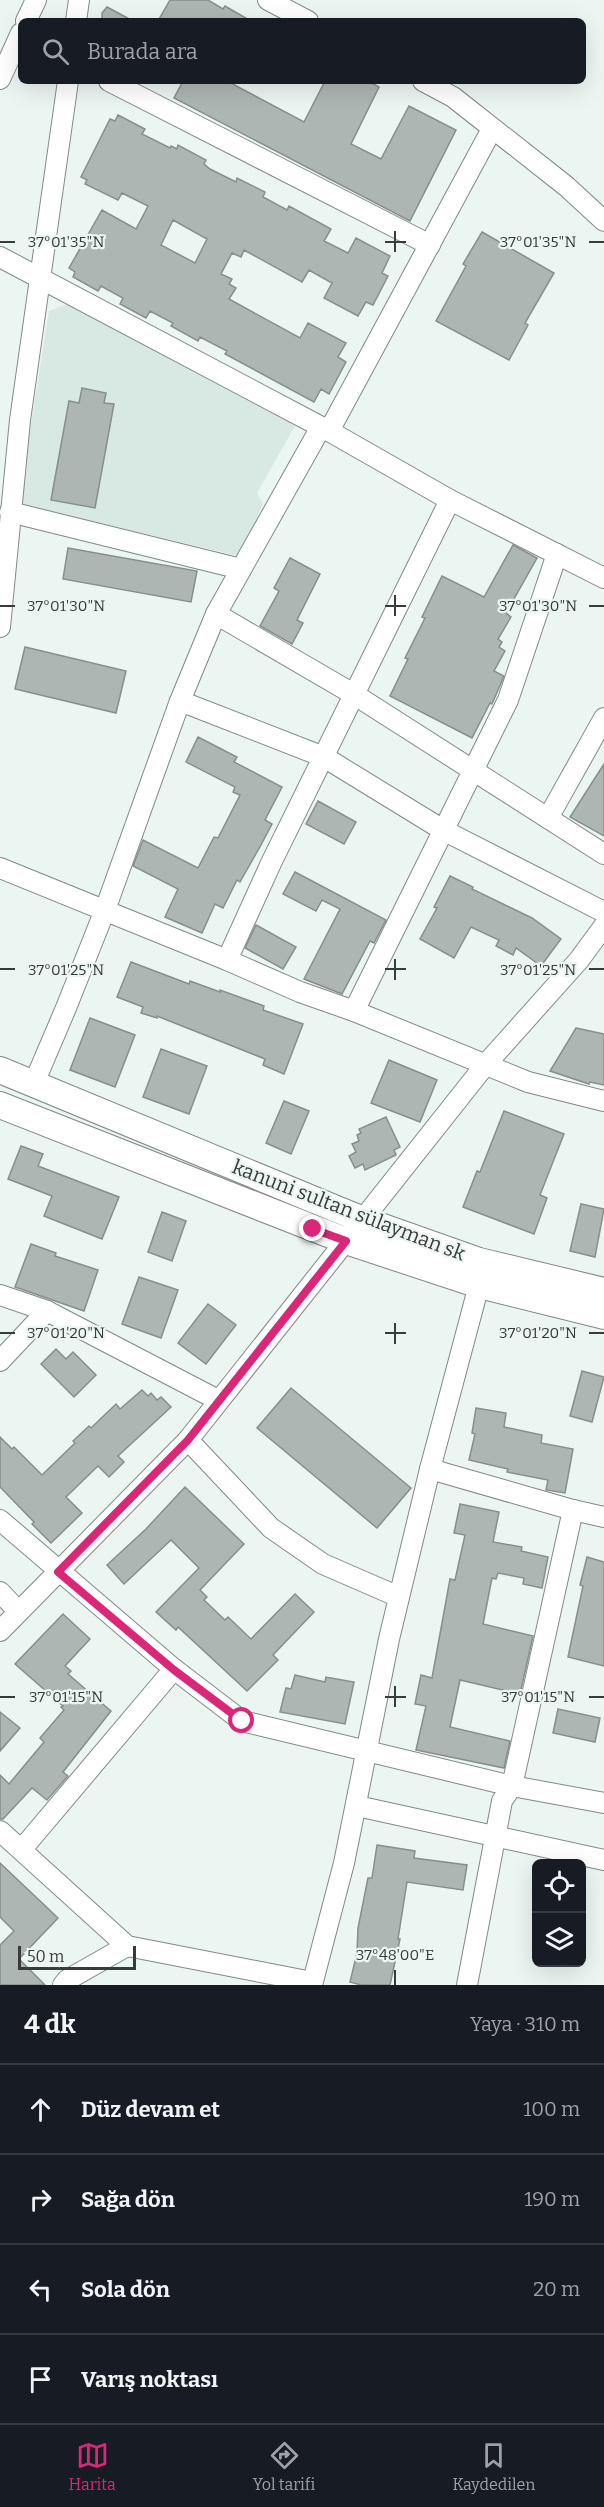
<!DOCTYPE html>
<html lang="tr">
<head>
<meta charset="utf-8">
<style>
  :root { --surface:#171b24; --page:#20242c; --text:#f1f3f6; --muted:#9ea1a6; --line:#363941; --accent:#db2777 }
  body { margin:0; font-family:Bitter,serif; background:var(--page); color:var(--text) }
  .controls { position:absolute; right:18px; bottom:18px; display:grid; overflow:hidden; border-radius:9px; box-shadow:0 6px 24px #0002 }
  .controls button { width:54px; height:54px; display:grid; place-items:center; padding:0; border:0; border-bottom:2px solid var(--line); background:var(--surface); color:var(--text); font:30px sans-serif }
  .scale { position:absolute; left:18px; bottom:15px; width:118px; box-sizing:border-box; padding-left:6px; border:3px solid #373b39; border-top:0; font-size:16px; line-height:21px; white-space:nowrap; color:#373b39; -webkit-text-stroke:4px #ebf5f1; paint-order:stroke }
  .stop { position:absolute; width:18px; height:18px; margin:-14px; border:4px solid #db2777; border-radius:50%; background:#fff }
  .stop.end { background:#db2777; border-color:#fff; box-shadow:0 2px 6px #0008 }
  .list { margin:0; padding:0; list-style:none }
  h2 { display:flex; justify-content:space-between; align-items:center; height:78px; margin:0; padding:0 24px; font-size:26px }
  h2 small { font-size:20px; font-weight:400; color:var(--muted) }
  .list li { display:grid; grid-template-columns:39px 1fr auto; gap:18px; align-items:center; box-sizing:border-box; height:90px; padding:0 24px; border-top:2px solid var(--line) }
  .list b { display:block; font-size:22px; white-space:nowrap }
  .list em { font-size:20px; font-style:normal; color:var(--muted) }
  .icon { flex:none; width:33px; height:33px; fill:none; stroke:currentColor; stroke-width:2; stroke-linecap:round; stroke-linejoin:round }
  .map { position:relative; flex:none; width:604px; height:1985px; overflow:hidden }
  .search { position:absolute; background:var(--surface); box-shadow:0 6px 24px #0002; left:18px; right:18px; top:18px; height:66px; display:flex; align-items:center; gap:15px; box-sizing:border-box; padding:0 21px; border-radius:9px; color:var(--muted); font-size:22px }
  .sheet { height:438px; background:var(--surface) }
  nav { display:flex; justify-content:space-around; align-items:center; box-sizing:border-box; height:84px; border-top:2px solid var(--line); background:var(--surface); font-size:16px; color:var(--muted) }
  nav a { display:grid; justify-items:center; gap:3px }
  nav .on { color:var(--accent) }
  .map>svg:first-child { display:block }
  .built { fill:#d7e9e2 }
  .building { fill:#adb6b2; stroke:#878f8c; stroke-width:1.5; fill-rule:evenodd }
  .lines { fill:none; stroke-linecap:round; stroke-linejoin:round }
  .minor-casing { stroke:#818986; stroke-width:22 }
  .major-casing { stroke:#818986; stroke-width:28 }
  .minor { stroke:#fff; stroke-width:20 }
  .major { stroke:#fff; stroke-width:26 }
  .route { stroke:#db2777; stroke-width:8 }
  .ticks { fill:none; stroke:#373b39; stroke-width:2 }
  .labels { text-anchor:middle; stroke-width:4.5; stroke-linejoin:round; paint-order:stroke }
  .street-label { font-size:20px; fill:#373b39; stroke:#ebf5f1 }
  .ticks-label { font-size:15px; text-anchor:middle; fill:#373b39; stroke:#ebf5f1; stroke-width:4.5; stroke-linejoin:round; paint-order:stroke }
</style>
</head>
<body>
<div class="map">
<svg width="604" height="1985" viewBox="0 0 604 1985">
  <rect width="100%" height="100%" fill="#ebf5f1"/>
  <path class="built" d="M70 303 296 424 257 493 263 504 239 556 18 504 49 311Z"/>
  <g class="building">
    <path d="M170 0H208L223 9 225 6 251 21H158Z"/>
    <path d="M107 7 133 21H102V13Z"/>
    <path d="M183 81H227L304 122 325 81H368L379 87 351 144 381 159 409 106 456 130 410 221 174 98Z"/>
    <path d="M118 115 145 129 142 134 170 148 171 146 177 149 178 145 206 160 204 164 210 169 236 182 237 178 265 192 263 197 287 210 289 206 331 229 324 241 348 253 356 238 390 256 382 273 388 276 373 305 366 302 358 316 324 298 332 283 309 270 302 282 244 250 241 257 232 253 221 274 232 279 229 284 236 288 229 299 300 338 308 323 346 343 338 357 346 362 329 394 321 389 314 402 225 354 227 351 200 337 198 341 171 326 173 323 150 311 146 318 120 304 123 298 101 286 98 291 73 277 75 272 69 268 102 210 136 229 148 206 122 193 118 200 85 184 87 180 81 177 110 119 115 121ZM173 220 207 239 195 263 161 245Z"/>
    <path d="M482 232 554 273 525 323 528 325 509 360 436 321 466 266 463 264Z"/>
    <path d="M82 388 106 393 104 403 114 404 95 508 51 500 69 401 79 403Z"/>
    <path d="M513 545 537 558 506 613 511 617 498 639 502 642 499 647 505 651 494 671 504 676 492 704 490 703 472 738 390 696 408 659 405 658 425 618 422 617 442 576 484 597Z"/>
    <path d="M68 548 197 571 191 602 63 579Z"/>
    <path d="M290 558 320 574 297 620 303 623 292 644 260 626 279 591 274 588Z"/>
    <path d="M25 647 126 671 116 713 15 689Z"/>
    <path d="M198 737 237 757 234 762 282 787 265 820 272 824 261 845 240 882 237 880 223 908 215 904 202 933 165 917 178 889 133 866 143 840 198 868 214 837 218 838 240 795 233 792 235 787 186 762Z"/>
    <path d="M604 764V836L570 817Z"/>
    <path d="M318 801 356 822 344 844 306 824Z"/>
    <path d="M295 872 386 920 374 943 370 941 342 994 304 979 340 909 322 900 316 911 283 894Z"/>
    <path d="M450 876 473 887 472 889 532 918 561 939 541 966 516 948 513 955 496 946 499 940 471 927 454 958 420 939 437 908 434 907Z"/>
    <path d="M256 925 296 947 283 969 245 948Z"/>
    <path d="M131 962 189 984 190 981 220 992V990L264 1006 263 1010 303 1024 284 1074 263 1065 265 1059 157 1016V1018L141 1013 143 1007 117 997Z"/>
    <path d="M90 1018 135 1035 115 1087 70 1070Z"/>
    <path d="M576 1028 604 1034V1085L590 1082 589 1084 550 1071Z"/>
    <path d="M161 1049 207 1066 189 1114 143 1097Z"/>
    <path d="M389 1060 437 1080 420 1122 371 1103Z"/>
    <path d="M284 1101 309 1111 291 1154 266 1143Z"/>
    <path d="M504 1111 564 1134 540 1195 547 1198 534 1234 463 1207 477 1171 480 1172Z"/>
    <path d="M386 1117 400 1147 394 1150 396 1155 365 1170 363 1164 355 1168 349 1156 356 1152 352 1144 359 1141 357 1135 361 1133 359 1129Z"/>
    <path d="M21 1146 43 1154 38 1166 119 1197 102 1239 44 1216 52 1196 8 1179Z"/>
    <path d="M581 1204 604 1209 595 1257 570 1251Z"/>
    <path d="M162 1212 186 1221 172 1261 148 1252Z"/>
    <path d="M31 1244 56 1253 55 1256 98 1270 84 1311 15 1287Z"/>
    <path d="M139 1277 178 1290 161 1338 122 1324Z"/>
    <path d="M208 1304 236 1325 206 1364 178 1343Z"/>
    <path d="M56 1349 66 1359 73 1352 96 1375 74 1397 41 1364Z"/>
    <path d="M582 1371 604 1377 592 1422 570 1416Z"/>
    <path d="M291 1388 411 1488 377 1528 257 1428Z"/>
    <path d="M142 1390 148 1396 151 1393 157 1400 161 1397 171 1407 118 1456 124 1462 109 1477 98 1466 66 1497 82 1513 51 1543 32 1524 34 1522 0 1487V1437L12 1449 14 1447 42 1475 75 1443 73 1441 89 1426 91 1428 116 1404 120 1409Z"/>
    <path d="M476 1408 506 1413 504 1427 542 1435 541 1443 573 1449 565 1493 546 1490 548 1480 507 1472 508 1469 469 1460 475 1434 472 1433Z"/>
    <path d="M185 1487 244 1544 200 1590 207 1597 204 1600 225 1620 228 1617 251 1639 295 1594 314 1612 273 1655 278 1660 247 1691 178 1627 176 1630 156 1612 199 1568 171 1540 124 1584 107 1565 146 1529Z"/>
    <path d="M460 1504 499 1512 493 1542 522 1547 521 1551 548 1557 542 1588 523 1584 524 1578 498 1573 496 1579 492 1578 483 1624 533 1636 520 1694 460 1680 450 1727 510 1741 504 1768 416 1750 426 1706 415 1704 421 1675 432 1678 450 1579 455 1580 465 1535 454 1533Z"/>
    <path d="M587 1557 604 1562V1666L568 1657 583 1586 580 1585Z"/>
    <path d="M63 1614 90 1639 65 1666 71 1671 68 1674 111 1711 63 1772 68 1776 47 1800 32 1788 3 1819H0V1775L9 1784 44 1742 40 1738 64 1710 61 1707 63 1706 15 1664Z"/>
    <path d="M295 1675 325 1682 326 1677 354 1682 345 1724 280 1712 286 1688 291 1689Z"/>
    <path d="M558 1709 600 1718 595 1742 553 1733Z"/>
    <path d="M0 1712 20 1728 0 1751Z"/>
    <path d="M377 1845 415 1851 414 1858 467 1865 463 1890 407 1882 398 1939H400L390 1985H361L350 1982 357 1953 358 1928 368 1878H372Z"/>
    <path d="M0 1863 58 1918 19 1959 45 1985H0V1945L14 1931 0 1917Z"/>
  </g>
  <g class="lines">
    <g class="minor-casing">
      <g id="minor">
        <path d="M268 0 308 21"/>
        <path d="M26 21 36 0"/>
        <path d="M76 21 79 0"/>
        <path d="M0 79 21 33"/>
        <path d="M109 81 430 245"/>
        <path d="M423 81 453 97 566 186 604 221"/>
        <path d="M0 257 329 431 450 500 604 578"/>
        <path d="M329 431 492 129"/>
        <path d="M10 512 241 569"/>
        <path d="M216 614 355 695 604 854"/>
        <path d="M0 627 20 420 68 81"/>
        <path d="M180 701 324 757 443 830 604 912"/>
        <path d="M548 818 604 718"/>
        <path d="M0 868 227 960 300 992 354 1011 528 1082 604 1101"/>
        <path d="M227 960 272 861 450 500"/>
        <path d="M354 1011 508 700 557 554"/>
        <path d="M34 1083 66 1008 105 910 180 701 216 614 321 427"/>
        <path d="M0 1295 47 1311 218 1400"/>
        <path d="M0 1361 47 1311"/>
        <path d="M188 1440 271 1528 323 1564 399 1597"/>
        <path d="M430 1469 573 1510 604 1517"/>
        <path d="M0 1520 174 1669 242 1721 512 1786 604 1803"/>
        <path d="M0 1592 18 1611"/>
        <path d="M0 1631 188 1440 486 1064 579 960 604 926"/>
        <path d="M357 1806 604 1860"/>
        <path d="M0 1831 127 1946 312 1982"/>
        <path d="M22 1849 174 1669"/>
        <path d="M63 1985 67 1980 127 1946"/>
        <path d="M312 1985 344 1863 389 1639 430 1469 479 1285"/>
        <path d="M467 1985 502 1801 512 1786 573 1510"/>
      </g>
    </g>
    <g class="major-casing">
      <g id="major">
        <path d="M0 1070 363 1220 479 1261 604 1291"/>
        <path d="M0 1105 346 1241 479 1285 604 1316"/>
      </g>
    </g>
    <use href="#minor" class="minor"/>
    <use href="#major" class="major"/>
  </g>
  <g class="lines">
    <path class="route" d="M242 1721 174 1670 58 1572 188 1440 346 1241 313 1229"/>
  </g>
  <path class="ticks" d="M395 231V252M0 242H15M385 242H406M589 242H604M395 595V616M0 606H15M385 606H406M589 606H604M395 959V980M0 969H15M385 969H406M589 969H604M395 1323V1344M0 1333H15M385 1333H406M589 1333H604M395 1686V1707M0 1697H15M385 1697H406M589 1697H604M395 1970V1985"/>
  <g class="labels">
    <g class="street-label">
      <text transform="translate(349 1210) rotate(21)" y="7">kanuni sultan sülayman sk</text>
    </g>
  </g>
  <g class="ticks-label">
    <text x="66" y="247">37°01'35"N</text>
    <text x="538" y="247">37°01'35"N</text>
    <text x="66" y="611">37°01'30"N</text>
    <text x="538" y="611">37°01'30"N</text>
    <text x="66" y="975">37°01'25"N</text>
    <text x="538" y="975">37°01'25"N</text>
    <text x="66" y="1338">37°01'20"N</text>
    <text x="538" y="1338">37°01'20"N</text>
    <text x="66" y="1702">37°01'15"N</text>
    <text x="538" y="1702">37°01'15"N</text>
    <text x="395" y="1960">37°48'00"E</text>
  </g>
</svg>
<div class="controls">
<button><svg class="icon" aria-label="locate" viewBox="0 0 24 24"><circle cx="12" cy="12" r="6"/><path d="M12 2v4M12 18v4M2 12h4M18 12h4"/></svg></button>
<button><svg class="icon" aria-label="layers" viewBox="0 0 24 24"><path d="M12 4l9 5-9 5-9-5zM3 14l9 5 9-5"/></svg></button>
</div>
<div class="scale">50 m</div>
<div class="stop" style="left:242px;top:1721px"></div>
<div class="stop end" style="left:313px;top:1229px"></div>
<div class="search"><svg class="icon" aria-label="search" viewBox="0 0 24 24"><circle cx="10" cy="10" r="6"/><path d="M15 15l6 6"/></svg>Burada ara</div>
</div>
<section class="sheet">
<h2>4 dk<small>Yaya · 310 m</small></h2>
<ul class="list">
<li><svg class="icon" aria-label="ahead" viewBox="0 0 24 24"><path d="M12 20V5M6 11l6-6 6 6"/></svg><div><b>Düz devam et</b></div><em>100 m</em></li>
<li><svg class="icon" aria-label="right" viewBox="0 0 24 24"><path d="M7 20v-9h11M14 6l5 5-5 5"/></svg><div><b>Sağa dön</b></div><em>190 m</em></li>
<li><svg class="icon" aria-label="left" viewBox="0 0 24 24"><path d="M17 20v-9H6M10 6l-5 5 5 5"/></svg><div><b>Sola dön</b></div><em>20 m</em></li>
<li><svg class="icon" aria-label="arrive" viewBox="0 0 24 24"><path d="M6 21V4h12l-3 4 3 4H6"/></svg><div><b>Varış noktası</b></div></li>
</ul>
</section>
<nav>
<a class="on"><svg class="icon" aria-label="map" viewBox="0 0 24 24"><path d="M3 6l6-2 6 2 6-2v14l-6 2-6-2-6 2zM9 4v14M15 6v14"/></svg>Harita</a>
<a><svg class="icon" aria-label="directions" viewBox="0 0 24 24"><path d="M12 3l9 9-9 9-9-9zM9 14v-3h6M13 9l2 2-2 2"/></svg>Yol tarifi</a>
<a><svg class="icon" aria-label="saved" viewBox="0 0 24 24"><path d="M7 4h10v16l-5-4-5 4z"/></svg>Kaydedilen</a>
</nav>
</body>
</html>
